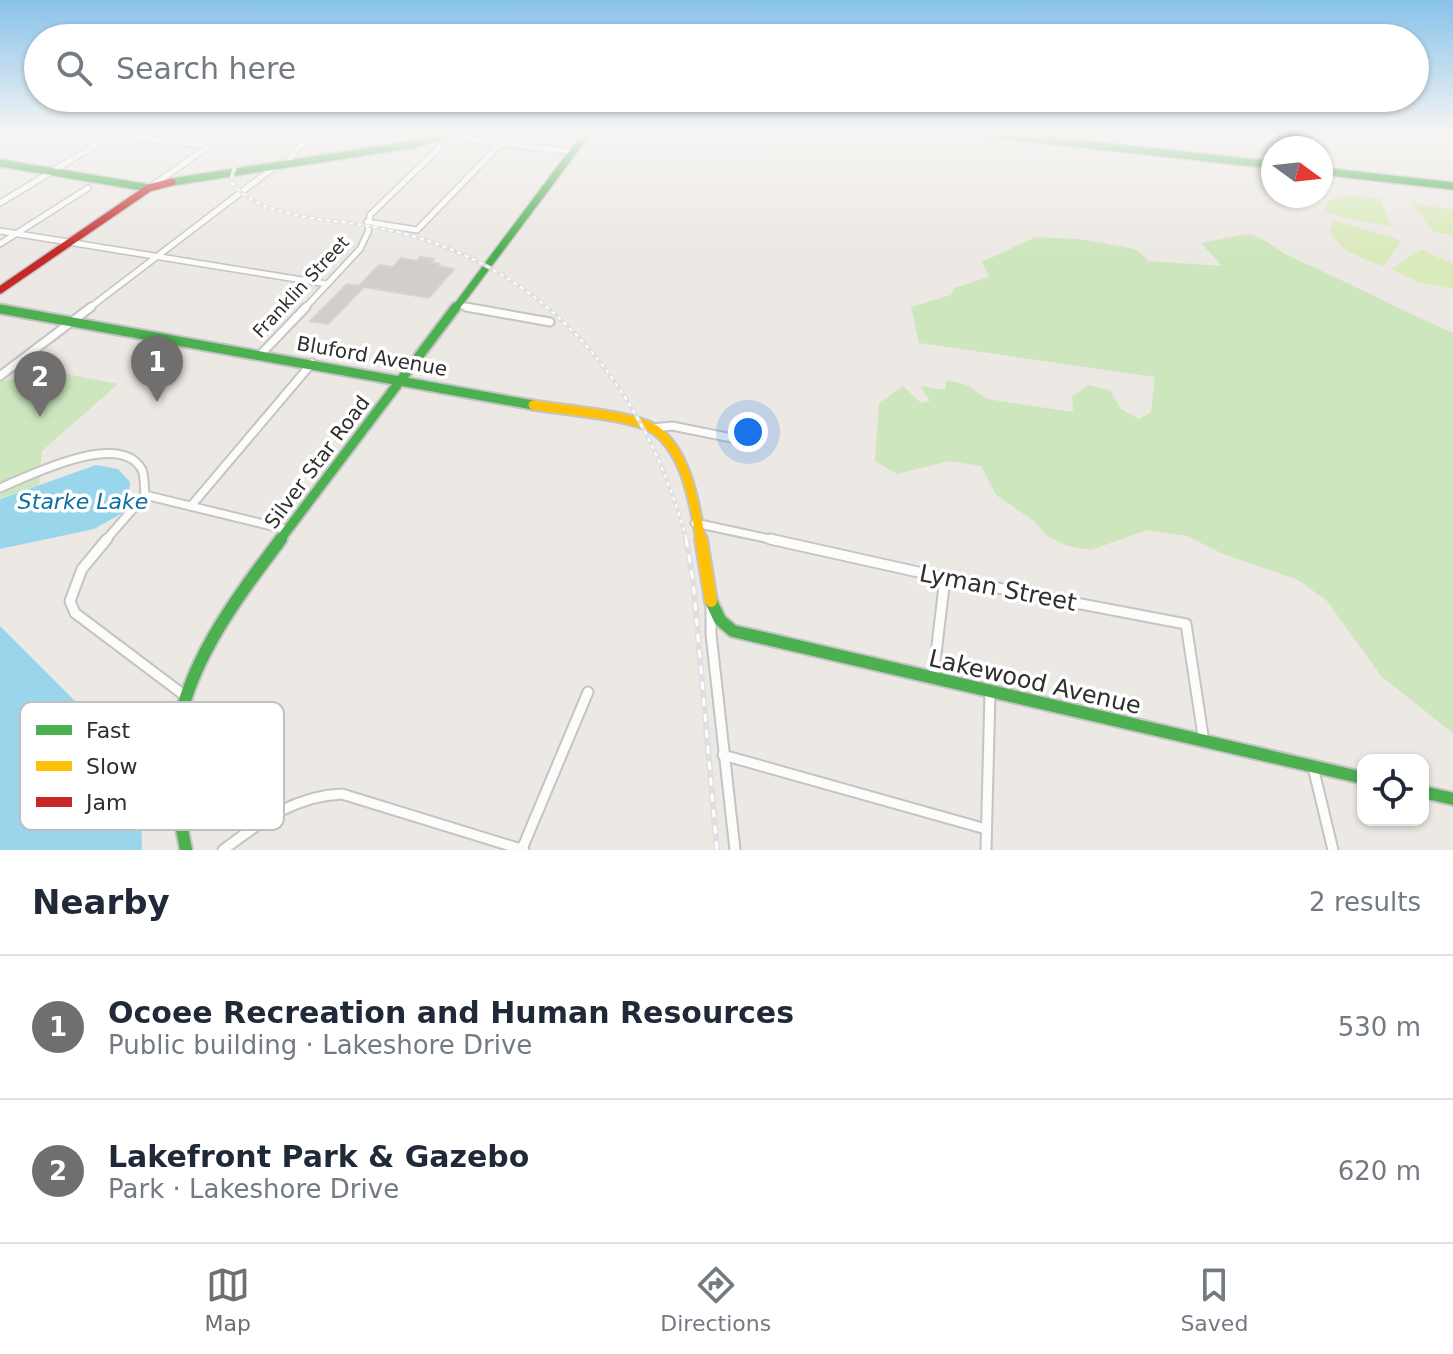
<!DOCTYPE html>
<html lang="en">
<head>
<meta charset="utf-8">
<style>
  :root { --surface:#fff; --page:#f2f2f3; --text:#1f2937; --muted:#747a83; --line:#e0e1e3; --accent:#706f6e }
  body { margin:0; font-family:"DejaVu Sans",sans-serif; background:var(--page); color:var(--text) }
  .controls { position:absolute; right:24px; bottom:24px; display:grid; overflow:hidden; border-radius:16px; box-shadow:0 2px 6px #0004 }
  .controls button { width:72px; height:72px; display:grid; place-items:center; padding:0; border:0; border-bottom:2px solid var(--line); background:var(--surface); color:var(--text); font:40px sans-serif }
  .compass { position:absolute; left:1261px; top:136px; width:72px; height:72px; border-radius:50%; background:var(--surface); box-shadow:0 2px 6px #0004; rotate:105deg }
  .you { position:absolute; left:748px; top:432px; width:28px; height:28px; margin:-20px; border:6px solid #fff; border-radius:50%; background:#1a73e8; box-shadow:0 0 0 12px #1a73e833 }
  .badge { display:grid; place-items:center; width:52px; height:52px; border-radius:50%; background:var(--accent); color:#fff; font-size:26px; font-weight:700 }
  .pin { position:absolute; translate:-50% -66px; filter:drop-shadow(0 2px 4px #0008) }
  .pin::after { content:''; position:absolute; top:42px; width:28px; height:24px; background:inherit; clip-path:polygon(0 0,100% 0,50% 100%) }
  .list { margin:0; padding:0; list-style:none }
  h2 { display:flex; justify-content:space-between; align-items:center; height:104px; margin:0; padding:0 32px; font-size:34px }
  h2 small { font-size:26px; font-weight:400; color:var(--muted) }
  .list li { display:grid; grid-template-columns:52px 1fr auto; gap:24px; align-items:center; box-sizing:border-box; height:144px; padding:0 32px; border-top:2px solid var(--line) }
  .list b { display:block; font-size:30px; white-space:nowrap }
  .list p { margin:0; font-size:26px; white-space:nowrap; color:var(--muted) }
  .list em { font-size:26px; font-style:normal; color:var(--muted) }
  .icon { flex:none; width:44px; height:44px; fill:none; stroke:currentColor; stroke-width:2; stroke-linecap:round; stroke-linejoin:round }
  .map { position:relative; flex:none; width:1453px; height:850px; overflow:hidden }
  .search { position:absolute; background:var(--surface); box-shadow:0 2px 6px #0004; left:24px; right:24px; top:24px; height:88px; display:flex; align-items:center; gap:20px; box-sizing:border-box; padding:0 28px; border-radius:44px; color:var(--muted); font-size:30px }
  .sheet { height:392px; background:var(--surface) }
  nav { display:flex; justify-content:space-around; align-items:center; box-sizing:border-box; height:112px; border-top:2px solid var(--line); background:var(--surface); font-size:22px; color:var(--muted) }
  nav a { display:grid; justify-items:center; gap:4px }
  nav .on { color:var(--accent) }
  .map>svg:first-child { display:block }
  .green { fill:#cee6be }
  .pitch { fill:#d9eabb }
  .water { fill:#99d6ec }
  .building { fill:#d1cecb; stroke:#d7d4d0; stroke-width:2 }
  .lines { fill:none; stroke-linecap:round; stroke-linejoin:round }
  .street-far2-casing { stroke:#c5c4c5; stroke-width:8 }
  .street-far1-casing { stroke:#c5c4c5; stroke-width:11 }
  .street-casing { stroke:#c5c4c5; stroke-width:13 }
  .fast-far2-casing { stroke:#c5c4c5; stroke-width:10 }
  .fast-far1-casing { stroke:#c5c4c5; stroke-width:13 }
  .fast-casing { stroke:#c5c4c5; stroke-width:16 }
  .slow-far1-casing { stroke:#c5c4c5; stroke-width:13 }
  .slow-casing { stroke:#c5c4c5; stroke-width:16 }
  .jam-casing { stroke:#c5c4c5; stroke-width:10 }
  .street-far2 { stroke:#fcfcfb; stroke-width:5 }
  .street-far1 { stroke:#fcfcfb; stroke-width:7 }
  .street { stroke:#fcfcfb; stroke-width:9 }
  .fast-far2 { stroke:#4caf50; stroke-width:7 }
  .fast-far1 { stroke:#4caf50; stroke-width:9 }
  .fast { stroke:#4caf50; stroke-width:12 }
  .slow-far1 { stroke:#ffc107; stroke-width:9 }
  .slow { stroke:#ffc107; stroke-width:12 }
  .jam { stroke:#c62828; stroke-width:7 }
  .rail-far1-casing { stroke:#dfdfe1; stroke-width:4 }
  .rail-casing { stroke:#dfdfe1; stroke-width:6 }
  .rail-far1 { stroke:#fff; stroke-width:2; stroke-dasharray:4; stroke-linecap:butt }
  .rail { stroke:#fff; stroke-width:3; stroke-dasharray:8; stroke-linecap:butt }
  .labels { text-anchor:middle; stroke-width:7; stroke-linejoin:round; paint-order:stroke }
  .far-street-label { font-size:18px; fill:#2e2e2e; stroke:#fff }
  .street-label { font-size:20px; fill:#2e2e2e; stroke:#fff }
  .water-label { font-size:22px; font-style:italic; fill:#0d6fa3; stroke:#fff }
  .near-street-label { font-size:24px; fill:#2e2e2e; stroke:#fff }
  .key { fill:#fff; stroke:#c0c0c0; stroke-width:2 }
  .key-label { font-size:22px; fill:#2e2e2e }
</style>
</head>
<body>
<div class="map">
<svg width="1453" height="850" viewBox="0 0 1453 850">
  <rect width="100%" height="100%" fill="#ece8e4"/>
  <g class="green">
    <path d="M1248 234C1266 237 1275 250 1291 257 1346 281 1398 309 1453 333V733L1381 676 1327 601 1298 580 1221 553 1187 536 1147 530 1091 550 1067 546 1047 536 1034 521 996 495 981 466 949 461 897 474 875 461 879 403 903 386 921 403 930 401 920 386 945 390 947 380 967 385 987 399 1073 412 1072 396 1088 385 1110 390 1121 409 1139 419 1151 412 1155 377 919 343 911 307 951 295 954 288 989 277 982 262 1036 237 1079 239 1135 249 1149 261 1222 266 1201 243Z"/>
    <path d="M61 373 118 384 42 451 39 485 0 498V381Z"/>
  </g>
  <g class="pitch">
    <path d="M1346 195 1381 199 1391 227 1324 213 1327 202Z"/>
    <path d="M1412 203 1453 210V235L1434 232Z"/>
    <path d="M1334 220 1397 239 1401 242 1383 266C1363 259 1338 251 1330 230Z"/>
    <path d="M1421 250 1453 264V289L1416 281 1391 269Z"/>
  </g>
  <g class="water">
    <path d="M96 465 118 469 130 482 128 510 94 529 0 549V499Z"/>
    <path d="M0 626 74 700 140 757 142 850H0Z"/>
  </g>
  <path class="building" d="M420 257 434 259 431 262 440 264 438 266 454 269 429 298 364 287 328 324 310 321 347 284 359 286 379 265 393 267 401 258 417 261Z"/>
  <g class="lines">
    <g class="street-far2-casing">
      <g id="street-far2">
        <path d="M96 133 209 146"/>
        <path d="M0 137 8 133"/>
        <path d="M287 163 297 149 319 133"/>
        <path d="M152 186 209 146"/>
        <path d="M0 203 112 135"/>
        <path d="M367 222 417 230 511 133"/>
        <path d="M0 231 327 284"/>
        <path d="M0 244 88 188"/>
        <path d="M457 305 477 309"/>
        <path d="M88 309 277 165"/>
        <path d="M304 309 360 249 368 232 370 215 439 148 444 136 572 152"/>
      </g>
    </g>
    <g class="street-far1-casing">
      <g id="street-far1">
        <path d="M466 307 550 322"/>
        <path d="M261 354 306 307"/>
        <path d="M0 376 91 307"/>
        <path d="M652 428 672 426 737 439"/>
        <path d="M0 488C29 476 121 429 142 470 145 476 144 488 145 495L105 541"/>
        <path d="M145 495 288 530"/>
        <path d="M191 506 312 363"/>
        <path d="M695 523 779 541"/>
      </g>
    </g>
    <g class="street-casing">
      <g id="street">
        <path d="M107 539 82 569 70 601 75 613 184 695"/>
        <path d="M770 539 945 578 1186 624 1204 742"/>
        <path d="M711 606V634L735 850"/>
        <path d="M933 679 945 578"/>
        <path d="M723 755 986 829"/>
        <path d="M1313 767 1333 850"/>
        <path d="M522 849 588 692"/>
        <path d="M223 850C261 822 293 796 342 794L524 850"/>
        <path d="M986 850 990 692"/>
      </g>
    </g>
    <g class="fast-far2-casing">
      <g id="fast-far2">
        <path d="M981 133 1273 165"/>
        <path d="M0 163 149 188"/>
        <path d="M1321 171 1453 186"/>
        <path d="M172 182 415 144 450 133"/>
        <path d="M455 309 587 133"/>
      </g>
    </g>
    <g class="fast-far1-casing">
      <g id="fast-far1">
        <path d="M0 309 533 405"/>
        <path d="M279 541 456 307"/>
      </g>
    </g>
    <g class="fast-casing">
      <g id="fast">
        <path d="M711 601 720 620 733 631 1363 778"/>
        <path d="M1423 792 1453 799"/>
        <path d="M186 850C179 814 171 777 176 740 186 664 236 599 281 539"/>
      </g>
    </g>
    <g class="slow-far1-casing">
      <path id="slow-far1" d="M533 405C562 410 632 415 654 429 687 451 695 506 701 541"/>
    </g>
    <g class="slow-casing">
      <path id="slow" d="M701 539 711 601"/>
    </g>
    <g class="jam-casing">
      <path id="jam" d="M0 290 149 188 172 182"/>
    </g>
    <use href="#street-far2" class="street-far2"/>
    <use href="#street-far1" class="street-far1"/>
    <use href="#street" class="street"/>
    <use href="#fast-far2" class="fast-far2"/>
    <use href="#fast-far1" class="fast-far1"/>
    <use href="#fast" class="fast"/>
    <use href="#slow-far1" class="slow-far1"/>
    <use href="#slow" class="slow"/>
    <use href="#jam" class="jam"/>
    <g class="rail-far1-casing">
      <path id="rail-far1" d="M278 133C255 143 234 155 231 182 262 220 329 218 374 227 542 258 644 382 687 541"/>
    </g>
    <g class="rail-casing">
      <path id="rail" d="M686 539 693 580 717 850"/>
    </g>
    <use href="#rail-far1" class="rail-far1"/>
    <use href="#rail" class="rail"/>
  </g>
  <linearGradient id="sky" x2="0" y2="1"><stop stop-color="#88c2ea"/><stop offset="0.53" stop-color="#f6f5f3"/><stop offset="1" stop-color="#f6f5f3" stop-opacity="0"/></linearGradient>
  <rect width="1453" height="252" fill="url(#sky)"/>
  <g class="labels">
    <g class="far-street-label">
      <text transform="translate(301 287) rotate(-47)" y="6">Franklin Street</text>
    </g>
    <g class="street-label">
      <text transform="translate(372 356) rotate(10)" y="7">Bluford Avenue</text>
      <text transform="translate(317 462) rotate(-53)" y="7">Silver Star Road</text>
    </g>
    <g class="water-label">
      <text x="83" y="509">Starke Lake</text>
    </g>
    <g class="near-street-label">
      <text transform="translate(998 588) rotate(11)" y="8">Lyman Street</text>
      <text transform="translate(1035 682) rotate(13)" y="8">Lakewood Avenue</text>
    </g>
  </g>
  <rect x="20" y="702" width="264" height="128" rx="12" class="key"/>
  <rect x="36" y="725" width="36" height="10" fill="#4caf50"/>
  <rect x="36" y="761" width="36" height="10" fill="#ffc107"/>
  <rect x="36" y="797" width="36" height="10" fill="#c62828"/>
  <g class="key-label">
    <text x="86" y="738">Fast</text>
    <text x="86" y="774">Slow</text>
    <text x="86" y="810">Jam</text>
  </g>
</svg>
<div class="controls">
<button><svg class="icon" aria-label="locate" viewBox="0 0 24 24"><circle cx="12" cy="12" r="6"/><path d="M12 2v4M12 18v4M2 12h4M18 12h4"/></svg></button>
</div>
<svg class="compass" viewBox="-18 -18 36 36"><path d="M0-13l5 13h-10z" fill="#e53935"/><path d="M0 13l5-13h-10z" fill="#747a83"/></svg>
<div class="you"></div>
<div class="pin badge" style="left:157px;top:402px">1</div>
<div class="pin badge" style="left:40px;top:417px">2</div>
<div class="search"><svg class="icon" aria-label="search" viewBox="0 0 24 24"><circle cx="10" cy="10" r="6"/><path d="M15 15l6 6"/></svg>Search here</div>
</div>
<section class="sheet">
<h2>Nearby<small>2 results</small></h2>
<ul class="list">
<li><span class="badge">1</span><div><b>Ocoee Recreation and Human Resources</b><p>Public building · Lakeshore Drive</p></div><em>530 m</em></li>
<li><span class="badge">2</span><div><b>Lakefront Park &amp; Gazebo</b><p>Park · Lakeshore Drive</p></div><em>620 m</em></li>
</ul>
</section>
<nav>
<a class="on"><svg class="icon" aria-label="map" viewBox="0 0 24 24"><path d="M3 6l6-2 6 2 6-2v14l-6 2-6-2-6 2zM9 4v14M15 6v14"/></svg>Map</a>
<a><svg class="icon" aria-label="directions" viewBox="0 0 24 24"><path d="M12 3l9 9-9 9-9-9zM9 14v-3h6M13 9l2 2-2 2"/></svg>Directions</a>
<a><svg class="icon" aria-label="saved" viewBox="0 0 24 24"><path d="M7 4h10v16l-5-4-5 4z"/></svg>Saved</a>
</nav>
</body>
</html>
